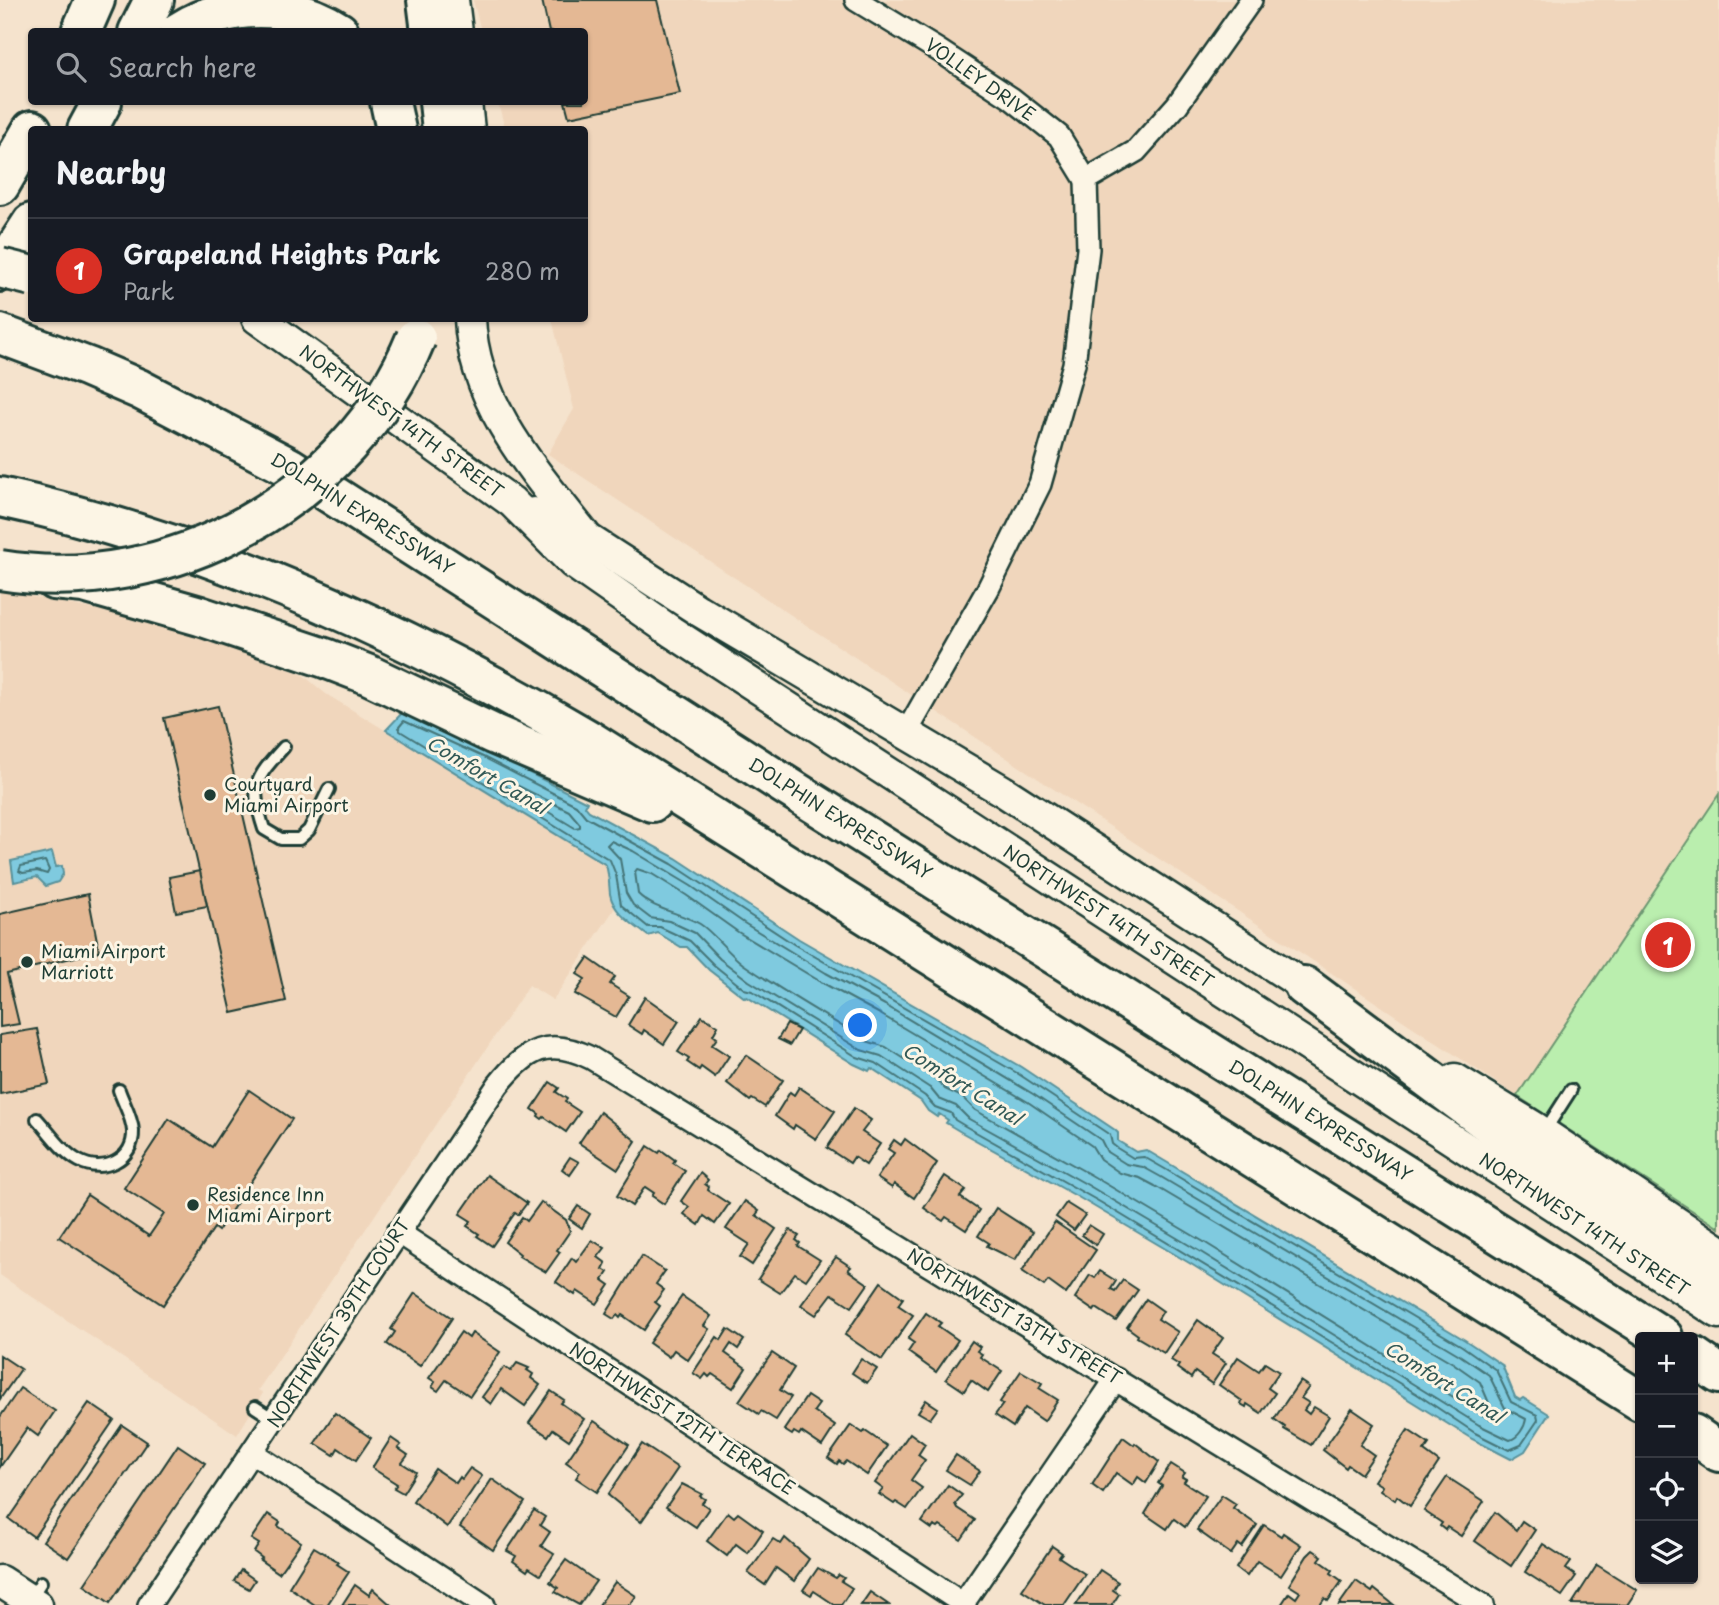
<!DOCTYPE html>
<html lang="en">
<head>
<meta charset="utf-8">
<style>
  :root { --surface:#171b24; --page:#20242c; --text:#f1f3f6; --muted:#9ea1a6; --line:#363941; --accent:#d93025 }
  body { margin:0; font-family:"Playpen Sans",sans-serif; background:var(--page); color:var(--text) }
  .controls { position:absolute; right:21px; bottom:21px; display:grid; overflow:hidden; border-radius:7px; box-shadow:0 2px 5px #0004 }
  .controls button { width:63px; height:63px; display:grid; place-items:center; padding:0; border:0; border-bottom:2px solid var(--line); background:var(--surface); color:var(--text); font:35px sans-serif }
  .you { position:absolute; left:861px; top:1026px; width:24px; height:24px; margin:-18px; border:5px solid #fff; border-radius:50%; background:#1a73e8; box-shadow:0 0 0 10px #1a73e833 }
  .badge { display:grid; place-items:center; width:46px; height:46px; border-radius:50%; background:var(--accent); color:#fff; font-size:23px; font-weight:700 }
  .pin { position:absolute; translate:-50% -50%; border:4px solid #fff; box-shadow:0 2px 7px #0006 }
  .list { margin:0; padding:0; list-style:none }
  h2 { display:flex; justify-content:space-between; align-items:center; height:91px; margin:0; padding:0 28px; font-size:30px }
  h2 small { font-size:23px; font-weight:400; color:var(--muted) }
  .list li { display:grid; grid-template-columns:46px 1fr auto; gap:21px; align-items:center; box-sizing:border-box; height:105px; padding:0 28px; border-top:2px solid var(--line) }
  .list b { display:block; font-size:26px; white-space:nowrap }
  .list p { margin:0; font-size:23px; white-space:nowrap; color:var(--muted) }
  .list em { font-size:23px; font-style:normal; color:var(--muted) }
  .icon { flex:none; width:38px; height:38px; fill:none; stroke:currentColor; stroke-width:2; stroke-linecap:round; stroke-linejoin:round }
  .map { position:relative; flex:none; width:1719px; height:1605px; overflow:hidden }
  .search { position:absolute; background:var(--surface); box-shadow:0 2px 5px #0004; left:28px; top:28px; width:560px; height:77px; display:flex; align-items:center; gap:18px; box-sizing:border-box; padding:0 24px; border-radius:7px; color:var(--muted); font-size:26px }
  .panel { position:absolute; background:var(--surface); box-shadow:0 2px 5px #0004; left:28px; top:126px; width:560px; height:196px; border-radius:7px }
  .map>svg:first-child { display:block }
  .built { fill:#f0d6bc }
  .green { fill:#baeeae; stroke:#6c9671; stroke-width:2 }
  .water { fill:#7fcadf; stroke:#59929b; stroke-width:2 }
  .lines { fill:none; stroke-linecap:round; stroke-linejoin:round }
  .shore { stroke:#457578; stroke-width:2 }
  .building { fill:#e4b894; stroke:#1f3d34; stroke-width:2 }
  .lane-casing { stroke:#1f3d34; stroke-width:16 }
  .street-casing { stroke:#1f3d34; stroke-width:26 }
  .secondary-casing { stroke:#1f3d34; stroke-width:35 }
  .highway-casing { stroke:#1f3d34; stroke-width:44 }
  .lane { stroke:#fcf5e5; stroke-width:10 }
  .street { stroke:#fcf5e5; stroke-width:21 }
  .secondary { stroke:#fcf5e5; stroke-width:30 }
  .highway { stroke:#fcf5e5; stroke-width:38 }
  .highway-bridge-casing { stroke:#1f3d34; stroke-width:44; stroke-linecap:butt }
  .highway-bridge { stroke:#fcf5e5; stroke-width:38 }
  .poi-dot { fill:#1f3d34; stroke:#fcf5e5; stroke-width:2.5 }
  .labels { text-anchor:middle; stroke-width:6; stroke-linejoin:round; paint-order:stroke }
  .street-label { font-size:18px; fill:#1f3d34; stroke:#fcf5e5 }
  .poi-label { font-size:18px; fill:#1f3d34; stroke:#fcf5e5; text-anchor:start }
  .water-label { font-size:19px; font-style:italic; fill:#325956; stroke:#fcf5e5 }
</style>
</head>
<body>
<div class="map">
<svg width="1719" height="1605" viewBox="0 0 1719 1605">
  <rect width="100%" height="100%" fill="#f5e3cd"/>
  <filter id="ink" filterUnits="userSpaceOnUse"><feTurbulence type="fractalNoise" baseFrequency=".0143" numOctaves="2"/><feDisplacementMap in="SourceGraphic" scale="14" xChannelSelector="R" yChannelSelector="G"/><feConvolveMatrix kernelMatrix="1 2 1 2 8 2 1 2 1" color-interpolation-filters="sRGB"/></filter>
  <g filter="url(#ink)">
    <g class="built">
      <path d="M473 0H1719V794L1517 1096 548 454 574 409 552 319 584 318V130L505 129 498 102H584V32L481 31Z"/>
      <path d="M0 590 195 630 303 675 326 694 606 865 615 908 553 1000 529 985 258 1390 263 1393 237 1435 0 1275Z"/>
    </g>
    <path class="green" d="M1719 794V1228L1517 1096Z"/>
    <g class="water">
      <path d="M402 713 486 751 587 802 585 806 589 811 676 858 799 939 1021 1067 1115 1130 1118 1133V1141L1136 1152 1146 1150 1168 1163 1465 1340 1502 1365 1515 1397 1520 1400 1523 1398 1549 1414 1525 1451 1511 1459 1472 1439 1191 1264 1078 1197 961 1132 946 1123 948 1120 939 1114 937 1117 928 1111 921 1101 871 1068 869 1071 854 1064 747 997 745 998 709 970 687 947H681L658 933 648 936C633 924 614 914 610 894 609 884 609 875 606 865L386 730Z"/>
      <path d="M52 852 56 867 62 866 63 874 58 882 46 886 37 877 14 882 11 861Z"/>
    </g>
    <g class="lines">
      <g class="shore">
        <path d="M404 721 483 757 576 805 586 817 672 864 795 945 1017 1073 1110 1135 1112 1144 1117 1148 1133 1158 1144 1157 1165 1169 1462 1346 1496 1370 1511 1402 1537 1415 1538 1420 1521 1445 1509 1450 1475 1433 1417 1394 1100 1202 965 1126 955 1120 951 1113 935 1107 925 1096 876 1063 857 1057 752 991 744 989 714 965 690 941 660 927H648L621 905 616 875 610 860 400 731 399 727Z"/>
        <path d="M508 781 569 811 580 824V827L575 828 507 787 505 783Z"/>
        <path d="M611 841 633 851 691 886 744 923 826 973 885 1005 1033 1094 1101 1140 1107 1152 1126 1164 1143 1167 1161 1177 1458 1354 1489 1375 1505 1408 1526 1419C1525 1427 1518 1438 1510 1440L1479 1425 1199 1251 1086 1184 969 1119 956 1106 939 1099 930 1088 881 1056 861 1050 749 981 720 959 695 933 669 921 650 918 633 905 626 893 620 859 607 845Z"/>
        <path d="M45 861 49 870 47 874 37 871 23 873 19 871 21 866Z"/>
        <path d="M637 869 652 874 686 895 738 932 821 982 880 1014 1028 1102 1092 1146 1100 1159 1120 1173 1140 1178 1155 1186 1453 1363 1480 1382 1495 1417 1491 1419 1484 1416 1204 1242 1091 1175 975 1110 962 1097 945 1089 936 1079 886 1047 866 1041C825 1015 782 991 743 964 728 953 713 932 700 924 679 912 654 910 638 894L635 872Z"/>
      </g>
    </g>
    <g class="building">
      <path d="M542 0H657L680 94 569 117 565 102H584V32H549Z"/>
      <path d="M218 706 286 1001 232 1013 164 718Z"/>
      <path d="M200 871 207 906 176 912 169 877Z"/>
      <path d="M88 894 99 951 7 974 19 1024 0 1027V914Z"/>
      <path d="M588 958 615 977 610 984 629 996 616 1017 575 994 585 979 577 974Z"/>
      <path d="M645 997 679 1021 664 1044 644 1030 642 1034 628 1025Z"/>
      <path d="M702 1016 718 1026 713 1035 717 1038 712 1045 729 1056 715 1077 701 1067 699 1070 687 1062 689 1059 678 1052Z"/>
      <path d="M787 1024 799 1030 790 1045 778 1039Z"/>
      <path d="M37 1029 49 1084 0 1094V1035Z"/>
      <path d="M746 1055 783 1080 765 1107 752 1099 750 1101 727 1083Z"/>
      <path d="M550 1082 559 1088 556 1092 567 1099 565 1102 580 1112 566 1132 544 1117 542 1119 538 1116 539 1114 532 1109Z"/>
      <path d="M799 1087 835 1111 816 1139 795 1125 793 1129 775 1116 790 1092 794 1095Z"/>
      <path d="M249 1090 292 1119 218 1231 214 1228 163 1305 59 1237 87 1195 149 1236 164 1214 124 1188 169 1119 212 1147Z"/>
      <path d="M854 1108 871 1120 862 1132 880 1144 866 1165 854 1157 850 1163 827 1148Z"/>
      <path d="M600 1112 636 1141 618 1169 579 1143Z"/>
      <path d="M905 1139 937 1163 914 1198 894 1184 892 1188 877 1178 894 1153 888 1149 894 1140 901 1145Z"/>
      <path d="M648 1146 659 1153 661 1150 675 1160 673 1163 685 1171 664 1204 652 1196 654 1193 645 1187 632 1206 617 1196Z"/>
      <path d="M570 1157 579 1162 570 1175 562 1169Z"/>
      <path d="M700 1173 708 1180 705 1184 709 1187 708 1190 729 1204 715 1224 704 1216 699 1225 684 1214 689 1207 681 1201Z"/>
      <path d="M487 1175 527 1203 518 1215 515 1213 492 1246 477 1236 479 1234 467 1226 471 1221 460 1214Z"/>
      <path d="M945 1176 966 1190 960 1197 979 1210 966 1230 946 1217 943 1221 924 1208Z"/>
      <path d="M745 1201 759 1211 756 1215 776 1229 752 1265 740 1257 749 1244 726 1229Z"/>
      <path d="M541 1202 566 1220 570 1231 557 1250 560 1252 546 1272 519 1256 520 1254 505 1242 522 1217 527 1221Z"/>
      <path d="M1066 1203 1085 1215 1074 1230 1056 1217Z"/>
      <path d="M578 1206 590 1214 582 1228 569 1219Z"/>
      <path d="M996 1208 1033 1232 1015 1260 987 1246 989 1243 978 1236Z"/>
      <path d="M1055 1222 1096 1250 1066 1294 1048 1281 1044 1286 1022 1271Z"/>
      <path d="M1089 1225 1103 1234 1096 1245 1082 1235Z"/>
      <path d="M790 1230 799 1236 796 1240 800 1243 798 1246 820 1260 806 1280 795 1273 780 1293 758 1279Z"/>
      <path d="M592 1240 605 1248 598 1257 606 1263 603 1269 608 1272 603 1280 610 1285 597 1304 577 1291 575 1295 556 1282 572 1258 576 1262Z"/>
      <path d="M642 1256 665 1271 656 1284 664 1290 655 1302 660 1306 644 1330 622 1315 620 1318 617 1315 614 1319 606 1314Z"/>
      <path d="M836 1257 851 1267 848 1270 868 1284 852 1307 832 1294 816 1315 801 1305Z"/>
      <path d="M1100 1271 1116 1281 1111 1289 1115 1291 1123 1280 1138 1290 1116 1321 1096 1308 1094 1311 1075 1298 1090 1275 1095 1278Z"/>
      <path d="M881 1282 903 1298 898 1305 913 1315 882 1360 845 1335Z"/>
      <path d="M415 1293 452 1318 420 1366 387 1344 395 1332 391 1329Z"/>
      <path d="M682 1296 711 1316 704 1326 709 1329 688 1360 674 1350 669 1357 649 1343Z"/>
      <path d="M1146 1299 1163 1311 1158 1319 1178 1332 1164 1353 1137 1337 1138 1335 1127 1327Z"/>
      <path d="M926 1313 941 1323 938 1326 958 1340 936 1372 908 1352 914 1343 908 1339Z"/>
      <path d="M1198 1320 1223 1338 1212 1354 1226 1363 1212 1384 1195 1372 1191 1378 1177 1368 1179 1365 1171 1360Z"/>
      <path d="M728 1329 744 1340 738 1349 731 1344 725 1353 746 1368 733 1388 712 1374 709 1377 706 1374 702 1379 693 1373 717 1337 721 1340Z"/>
      <path d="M461 1332 469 1338 472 1333 500 1352 470 1396 446 1380 438 1391 432 1387 435 1382 429 1378Z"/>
      <path d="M972 1341 980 1347 977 1351 982 1354 980 1357 1002 1371 988 1392 971 1380 964 1391 946 1379Z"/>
      <path d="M772 1353 794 1368 780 1390 791 1397 776 1420 761 1411 759 1414 739 1401Z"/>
      <path d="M0 1355 21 1369 0 1399Z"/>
      <path d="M1238 1357 1259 1371 1265 1363 1279 1372 1268 1388 1275 1393 1261 1413 1247 1404 1246 1407 1241 1404 1242 1401 1219 1385Z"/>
      <path d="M861 1359 877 1369 867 1383 852 1373Z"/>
      <path d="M517 1363 529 1368 527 1370 533 1374 531 1378 540 1385 525 1406 501 1389 491 1404 482 1397 504 1367 511 1371Z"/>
      <path d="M1021 1371 1042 1383 1039 1388 1058 1400 1044 1421 1025 1408 1013 1427 995 1415 1003 1404 1000 1402Z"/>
      <path d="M1300 1381 1309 1387 1301 1398 1309 1403 1304 1410 1309 1414 1314 1407 1329 1416 1311 1445 1284 1429 1285 1427 1274 1419Z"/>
      <path d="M20 1388 55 1411 38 1436 27 1428 0 1467V1417Z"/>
      <path d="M551 1391 564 1400 561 1403 584 1419 569 1440 553 1429 548 1436 529 1423Z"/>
      <path d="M807 1396 819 1404 814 1411 835 1426 822 1446 801 1432 799 1435 794 1432 792 1435 784 1430Z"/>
      <path d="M926 1400 938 1408 930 1419 918 1412Z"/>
      <path d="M89 1403 114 1420 34 1537 9 1519Z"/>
      <path d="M1352 1409 1374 1424 1360 1445 1374 1455 1361 1474 1348 1465 1346 1468 1323 1450Z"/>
      <path d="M335 1413 371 1438 356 1460 338 1448 334 1455 315 1443Z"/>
      <path d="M594 1421 629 1445 597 1492 576 1478 580 1472 566 1462Z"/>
      <path d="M122 1425 147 1442 68 1558 43 1541Z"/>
      <path d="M851 1425 863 1433 865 1431 887 1446 867 1475 846 1461 843 1464 839 1461 837 1464 828 1458Z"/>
      <path d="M1408 1430 1429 1444 1424 1451 1439 1462 1410 1506 1397 1496 1395 1500 1380 1490 1382 1486 1374 1481Z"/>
      <path d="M910 1433 925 1444 918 1455 925 1460 911 1480 922 1488 907 1509 896 1502 894 1504 879 1494 883 1489 875 1483Z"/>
      <path d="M1123 1437 1134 1445 1135 1443 1159 1462 1146 1483 1138 1477 1133 1485 1116 1473 1103 1493 1092 1485Z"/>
      <path d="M391 1438 401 1445 398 1448 408 1455 402 1463 416 1472 403 1493 394 1488 397 1484 372 1468Z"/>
      <path d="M642 1444 678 1468 641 1522 608 1495Z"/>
      <path d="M178 1445 205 1463 110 1603 84 1585Z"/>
      <path d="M956 1455 980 1471 970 1485 946 1470Z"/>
      <path d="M1171 1464 1185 1473 1182 1477 1186 1479 1184 1482 1206 1496 1185 1527 1174 1519 1167 1529 1145 1514 1162 1486 1158 1483Z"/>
      <path d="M470 1468 482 1476 447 1527 413 1501 435 1469 456 1483 460 1477 462 1479Z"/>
      <path d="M1447 1477 1484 1501 1461 1536 1447 1527 1445 1530 1440 1526 1442 1523 1424 1511Z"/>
      <path d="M492 1479 525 1502 493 1550 460 1527Z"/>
      <path d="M682 1484 702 1494 700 1496 705 1499 702 1503 709 1508 696 1527 666 1507Z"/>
      <path d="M948 1485 962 1495 955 1504 957 1508 975 1520 961 1540 940 1526 938 1528 934 1526 932 1529 922 1522Z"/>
      <path d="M1222 1495 1236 1504 1233 1508 1257 1525 1242 1547 1238 1544 1231 1554 1197 1530Z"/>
      <path d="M534 1510 545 1517 540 1525 550 1532 541 1546 554 1554 540 1575 529 1568 527 1571 513 1561 516 1556 507 1551Z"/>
      <path d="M728 1512 734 1517 738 1513 763 1531 748 1553 736 1544 727 1556 707 1541Z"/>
      <path d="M1495 1512 1516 1530 1522 1521 1535 1530 1511 1566 1475 1541Z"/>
      <path d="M268 1514 280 1522 278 1526 301 1542 279 1573 260 1560 262 1558 254 1552 259 1544 251 1539Z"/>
      <path d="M1264 1525 1281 1536 1283 1533 1301 1545 1281 1576 1257 1561 1247 1576 1236 1568Z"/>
      <path d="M785 1538 809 1559 794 1581 776 1568 765 1585 748 1573 773 1539 781 1544Z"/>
      <path d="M1543 1544 1571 1562 1566 1569 1576 1576 1562 1596 1525 1572Z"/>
      <path d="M1052 1546 1062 1553 1059 1557 1085 1574 1064 1605H1045L1022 1590Z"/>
      <path d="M314 1547 339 1562 337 1564 349 1572 327 1605H315L289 1587Z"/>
      <path d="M1313 1550 1322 1556 1319 1560 1333 1570 1331 1573 1342 1581 1328 1601 1325 1598 1320 1605H1281L1289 1593 1296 1598 1300 1592 1289 1585 1307 1556Z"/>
      <path d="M566 1560 596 1581 579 1605 555 1592 558 1588 550 1582Z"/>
      <path d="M1597 1565 1637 1590 1627 1605 1572 1604Z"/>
      <path d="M818 1568 836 1578 839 1575 844 1578 841 1581 852 1588 841 1605H835L814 1591 811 1595 803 1590Z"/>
      <path d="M241 1570 255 1580 249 1589 234 1581Z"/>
      <path d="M1100 1570 1118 1582 1113 1590 1119 1594 1112 1605H1076Z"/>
      <path d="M1356 1581 1372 1592 1374 1589 1394 1605H1339Z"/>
      <path d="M615 1582 636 1596 630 1605H599Z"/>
      <path d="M355 1585 369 1595 373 1589 391 1605H342Z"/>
      <path d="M870 1592 889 1605H861Z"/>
    </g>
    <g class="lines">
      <g class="lane-casing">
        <g id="lane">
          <path d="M284 747C254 780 250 785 264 829L281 839H299L309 830 329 789"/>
          <path d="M37 1119C50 1133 62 1152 79 1161 103 1174 134 1160 133 1131 132 1117 123 1102 119 1090"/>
          <path d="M1544 1132 1571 1090"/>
          <path d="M255 1407 275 1420"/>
          <path d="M31 1598 41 1582"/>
        </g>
      </g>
      <g class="street-casing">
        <g id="street">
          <path d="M856 0 938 50 1011 98 1059 136 1086 180"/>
          <path d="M906 733 988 589 1040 484 1074 364 1088 249 1086 180 1136 151 1177 105 1251 0"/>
          <path d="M398 1232 965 1605"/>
          <path d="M253 1453 484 1605"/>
          <path d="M149 1605 498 1085C527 1049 548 1037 591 1058L1483 1605"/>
          <path d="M962 1605 1116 1379"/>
        </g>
      </g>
      <g class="secondary-casing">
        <g id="secondary">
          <path d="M453 0 457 32"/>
          <path d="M466 102 469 130"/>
          <path d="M257 318 512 502 573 563 672 632 1719 1313"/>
          <path d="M470 318C473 403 534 471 584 534"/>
          <path d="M534 513 588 539 698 610 1003 791 1323 998"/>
          <path d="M1455 1079 1534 1127 1719 1251"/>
          <path d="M0 1581 37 1605"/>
        </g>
      </g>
      <g class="highway-casing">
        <g id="highway">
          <path d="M427 0 431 32"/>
          <path d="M81 32 95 0"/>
          <path d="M138 32 154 0"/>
          <path d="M179 32C228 0 290 0 339 32"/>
          <path d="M390 102 396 130"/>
          <path d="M439 102 442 130"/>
          <path d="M87 130 102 102"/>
          <path d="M0 185 32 130"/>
          <path d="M0 272 32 223"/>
          <path d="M0 334 88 367 139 389 289 467 785 785 1663 1337"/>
          <path d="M0 497C209 542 406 632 589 740L1640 1401"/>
          <path d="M54 580 84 583 200 616 325 658 369 675 493 734 652 802"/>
          <path d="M1304 986 1522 1148 1719 1281"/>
          <path d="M1693 1356 1719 1374"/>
          <path d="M1693 1434 1719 1452"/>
        </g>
      </g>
      <use href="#lane" class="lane"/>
      <use href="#street" class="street"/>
      <use href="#secondary" class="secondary"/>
      <use href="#highway" class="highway"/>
      <g class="highway-bridge-casing">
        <g id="highway-bridge">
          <path d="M0 268 32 276"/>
          <path d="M0 570C170 598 351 498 416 338"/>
        </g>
      </g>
      <use href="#highway-bridge" class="highway-bridge"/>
    </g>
  </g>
  <g class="poi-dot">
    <circle cx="210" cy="795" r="7"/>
    <circle cx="27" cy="962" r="7"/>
    <circle cx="193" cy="1205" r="7"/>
  </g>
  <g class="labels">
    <g class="street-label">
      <text transform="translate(980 80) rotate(35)" y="6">VOLLEY DRIVE</text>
      <text transform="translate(401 422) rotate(36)" y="6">NORTHWEST 14TH STREET</text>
      <text transform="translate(362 514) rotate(32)" y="6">DOLPHIN EXPRESSWAY</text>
      <text transform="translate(840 819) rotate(32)" y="6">DOLPHIN EXPRESSWAY</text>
      <text transform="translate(1108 917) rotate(33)" y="6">NORTHWEST 14TH STREET</text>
      <text transform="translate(1320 1121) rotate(32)" y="6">DOLPHIN EXPRESSWAY</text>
      <text transform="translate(1584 1225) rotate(33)" y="6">NORTHWEST 14TH STREET</text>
      <text transform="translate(1014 1317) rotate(31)" y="6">NORTHWEST 13TH STREET</text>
      <text transform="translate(339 1323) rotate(-57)" y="6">NORTHWEST 39TH COURT</text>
      <text transform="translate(682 1419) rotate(33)" y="6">NORTHWEST 12TH TERRACE</text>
    </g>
    <g class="poi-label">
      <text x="224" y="791">Courtyard<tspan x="224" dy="21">Miami Airport</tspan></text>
      <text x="41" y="958">Miami Airport<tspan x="41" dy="21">Marriott</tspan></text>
      <text x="207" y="1201">Residence Inn<tspan x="207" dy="21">Miami Airport</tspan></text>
    </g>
    <g class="water-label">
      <text transform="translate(487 775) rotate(30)" y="7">Comfort Canal</text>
      <text transform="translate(962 1084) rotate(32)" y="7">Comfort Canal</text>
      <text transform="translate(1444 1382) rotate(32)" y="7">Comfort Canal</text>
    </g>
  </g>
</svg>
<div class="controls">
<button>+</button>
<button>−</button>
<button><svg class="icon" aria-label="locate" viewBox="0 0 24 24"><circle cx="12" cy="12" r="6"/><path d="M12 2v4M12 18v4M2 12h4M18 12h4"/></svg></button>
<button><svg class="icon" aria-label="layers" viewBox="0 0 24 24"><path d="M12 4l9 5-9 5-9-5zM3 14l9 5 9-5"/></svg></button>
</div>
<div class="you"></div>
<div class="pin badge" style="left:1668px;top:945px">1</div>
<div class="search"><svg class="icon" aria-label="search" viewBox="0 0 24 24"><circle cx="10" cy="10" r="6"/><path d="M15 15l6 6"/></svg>Search here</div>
<section class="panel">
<h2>Nearby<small></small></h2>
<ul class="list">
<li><span class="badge">1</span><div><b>Grapeland Heights Park</b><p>Park</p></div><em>280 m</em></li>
</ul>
</section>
</div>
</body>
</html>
